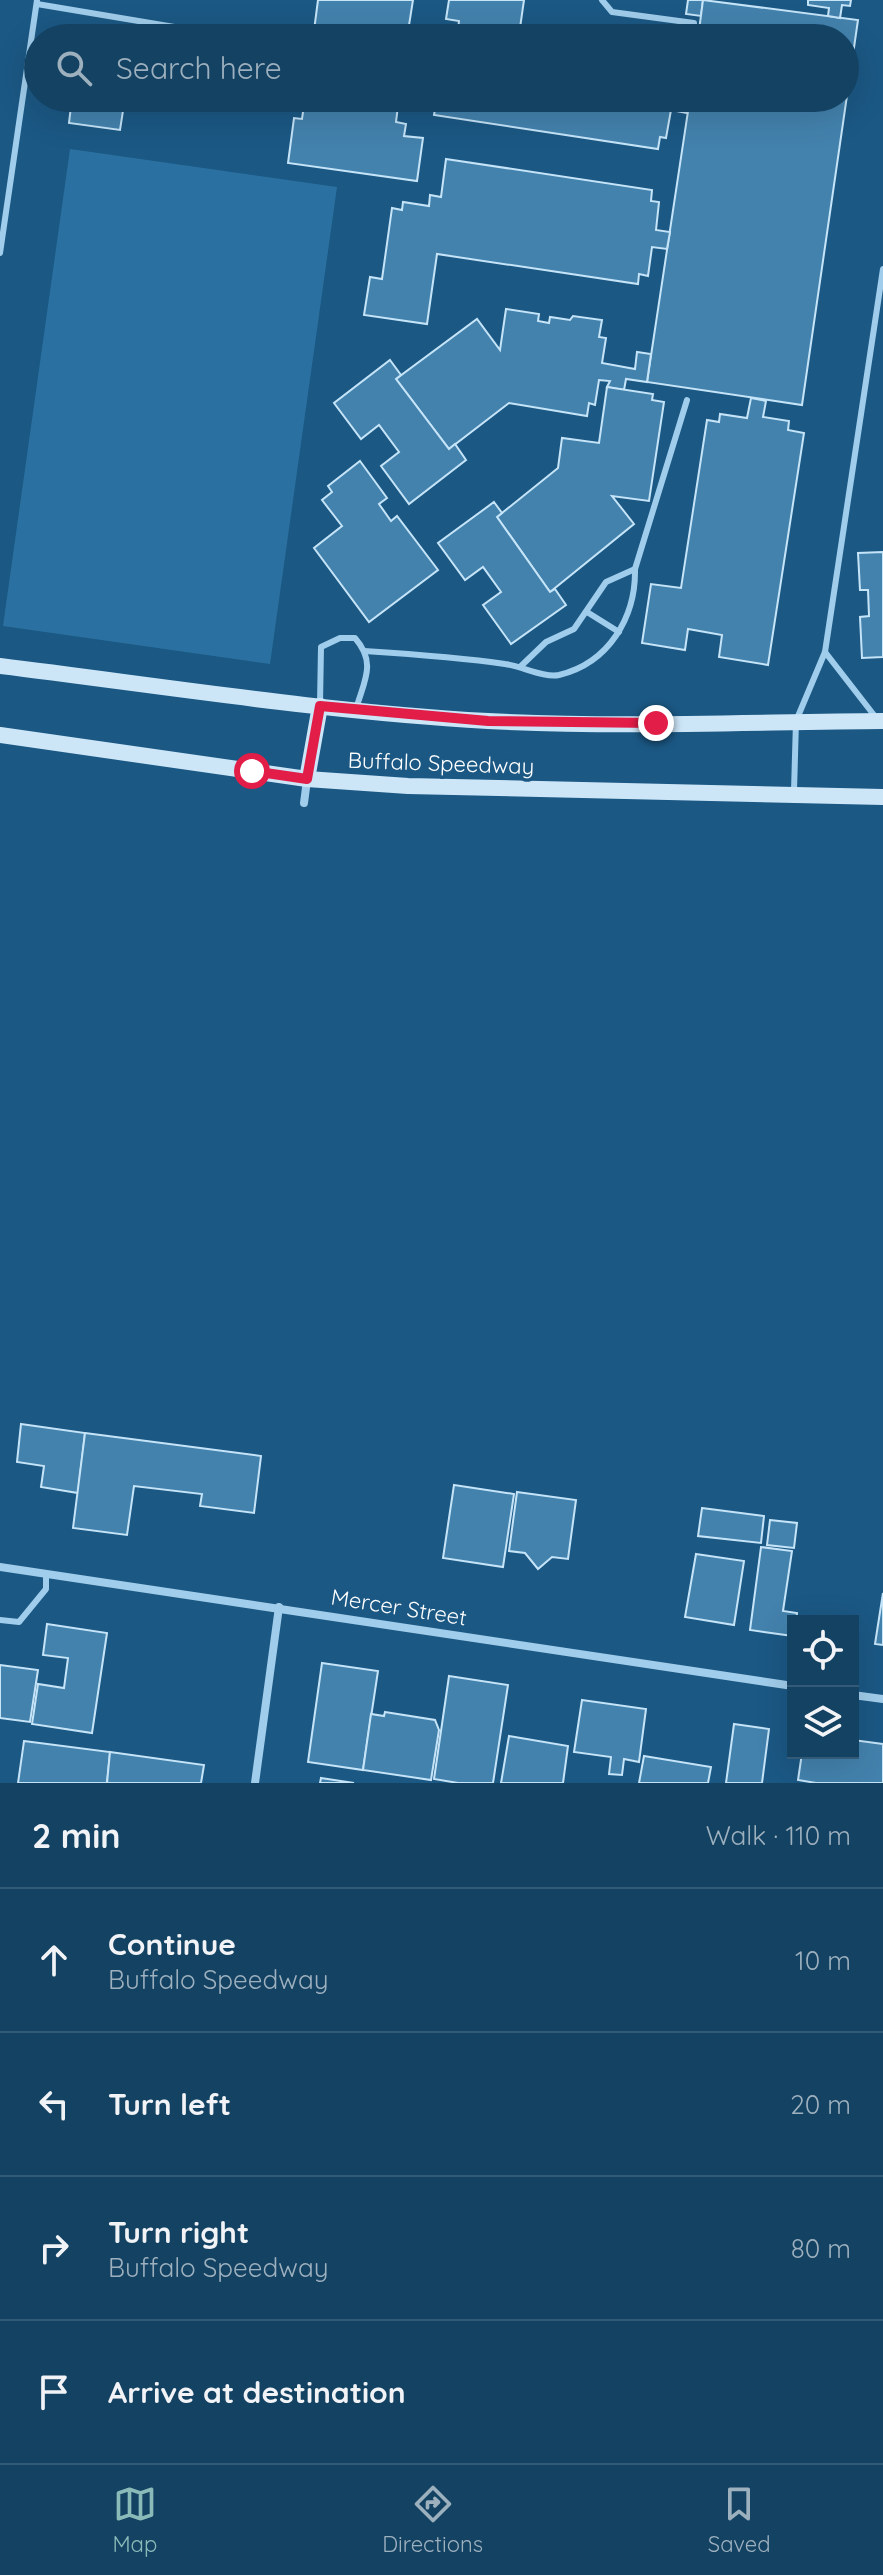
<!DOCTYPE html>
<html lang="en">
<head>
<meta charset="utf-8">
<style>
  :root { --surface:#144263; --page:#1d4969; --text:#f1f3f6; --muted:#9db0be; --line:#335b78; --accent:#8bbbb9 }
  body { margin:0; font-family:Quicksand,sans-serif; background:var(--page); color:var(--text) }
  .controls { position:absolute; right:24px; bottom:24px; display:grid; overflow:hidden; border-radius:0px; box-shadow:0 8px 32px #0002 }
  .controls button { width:72px; height:72px; display:grid; place-items:center; padding:0; border:0; border-bottom:2px solid var(--line); background:var(--surface); color:var(--text); font:40px sans-serif }
  .stop { position:absolute; width:24px; height:24px; margin:-18px; border:6px solid #e11d48; border-radius:50%; background:#fff }
  .stop.end { background:#e11d48; border-color:#fff; box-shadow:0 2px 8px #0008 }
  .list { margin:0; padding:0; list-style:none }
  h2 { display:flex; justify-content:space-between; align-items:center; height:104px; margin:0; padding:0 32px; font-size:34px }
  h2 small { font-size:26px; font-weight:400; color:var(--muted) }
  .list li { display:grid; grid-template-columns:52px 1fr auto; gap:24px; align-items:center; box-sizing:border-box; height:144px; padding:0 32px; border-top:2px solid var(--line) }
  .list b { display:block; font-size:30px; white-space:nowrap }
  .list p { margin:0; font-size:26px; white-space:nowrap; color:var(--muted) }
  .list em { font-size:26px; font-style:normal; color:var(--muted) }
  .icon { flex:none; width:44px; height:44px; fill:none; stroke:currentColor; stroke-width:2; stroke-linecap:round; stroke-linejoin:round }
  .map { position:relative; flex:none; width:883px; height:1783px; overflow:hidden }
  .search { position:absolute; background:var(--surface); box-shadow:0 8px 32px #0002; left:24px; right:24px; top:24px; height:88px; display:flex; align-items:center; gap:20px; box-sizing:border-box; padding:0 28px; border-radius:44px; color:var(--muted); font-size:30px }
  .sheet { height:680px; background:var(--surface) }
  nav { display:flex; justify-content:space-around; align-items:center; box-sizing:border-box; height:112px; border-top:2px solid var(--line); background:var(--surface); font-size:22px; color:var(--muted) }
  nav a { display:grid; justify-items:center; gap:4px }
  nav .on { color:var(--accent) }
  .map>svg:first-child { display:block }
  .green { fill:#2a71a1 }
  .building { fill:#4382ad; stroke:#c5e4f8; stroke-width:2 }
  .lines { fill:none; stroke-linecap:round; stroke-linejoin:round }
  .lane { stroke:#a0cdeb; stroke-width:6 }
  .street { stroke:#a0cdeb; stroke-width:8 }
  .secondary { stroke:#cce6f8; stroke-width:16 }
  .route { stroke:#e11d48; stroke-width:10 }
  .labels { text-anchor:middle; stroke-width:7; stroke-linejoin:round; paint-order:stroke }
  .street-label { font-size:22px; fill:#fff; stroke:#1b5884 }
</style>
</head>
<body>
<div class="map">
<svg width="883" height="1783" viewBox="0 0 883 1783">
  <rect width="100%" height="100%" fill="#1b5884"/>
  <path class="green" d="M70 149 337 187 270 664 3 626Z"/>
  <g class="building">
    <path d="M318 0H413L407 38H313Z"/>
    <path d="M449 0H524L520 28 586 38H457L459 21 446 19Z"/>
    <path d="M688 0H703L701 16 686 14Z"/>
    <path d="M703 0 858 20 802 405 647 382 690 98H845V38H698Z"/>
    <path d="M808 0H851L850 6 842 5 840 18 828 16 829 8 808 5Z"/>
    <path d="M72 98H125L120 130 69 123Z"/>
    <path d="M305 98H399L396 122 406 124 404 136 423 138 417 181 288 163 294 118 302 119Z"/>
    <path d="M437 98H690L687 113 671 110 666 138 660 137 658 149 434 115Z"/>
    <path d="M446 159 652 190 651 201 659 202 656 230 670 232 667 249 652 247 648 276 639 274 638 284 437 254 427 324 364 315 370 277 382 279 392 208 402 210 403 202 429 206 430 195 441 197Z"/>
    <path d="M506 309 539 314 538 321 549 323 550 317 570 320 573 316 602 320 599 337 606 338 602 363 635 369 637 352 651 354 647 382 626 379 624 390 607 387 610 381 599 380 595 405 589 403 587 416 509 403 449 449 396 379 477 319 500 350Z"/>
    <path d="M390 360 401 375 396 379 449 449 455 444 466 460 409 504 381 466 399 452 379 425 361 439 334 403Z"/>
    <path d="M607 387 653 394 652 400 664 402 649 501 612 496 634 524 550 592 497 517 558 468 562 438 599 443Z"/>
    <path d="M751 398 766 401 763 417 789 421 788 430 804 433 768 665 719 657 722 635 688 629 685 650 642 643 651 584 681 588 707 420 719 422 720 414 747 418Z"/>
    <path d="M360 461 387 498 379 504 391 521 397 516 438 570 369 622 314 548 342 526 322 500 332 492 328 486Z"/>
    <path d="M494 502 502 513 497 517 550 592 555 589 566 605 511 644 483 605 501 592 483 567 465 580 438 543Z"/>
    <path d="M883 552V657L862 658 860 617 869 616 868 590H860L858 553Z"/>
    <path d="M21 1424 85 1433 78 1493 41 1487 44 1466 17 1462Z"/>
    <path d="M85 1433 261 1456 254 1513 200 1506 202 1494 134 1486 127 1535 73 1528Z"/>
    <path d="M454 1485 514 1494 503 1567 443 1558Z"/>
    <path d="M517 1492 576 1500 568 1559 552 1557 538 1569 525 1553 509 1551Z"/>
    <path d="M702 1508 764 1516 761 1543 698 1536Z"/>
    <path d="M770 1520 797 1523 794 1548 767 1545Z"/>
    <path d="M761 1547 792 1551 783 1611 797 1613 796 1621H793V1636L750 1630Z"/>
    <path d="M696 1554 744 1561 734 1625 685 1617Z"/>
    <path d="M883 1593V1645L875 1644Z"/>
    <path d="M47 1624 107 1633 92 1733 32 1724 38 1684 64 1688 68 1658 43 1655Z"/>
    <path d="M322 1663 378 1671 363 1770 308 1762Z"/>
    <path d="M0 1665 38 1670 30 1722 0 1718Z"/>
    <path d="M449 1676 508 1685 493 1783H458L434 1779Z"/>
    <path d="M582 1700 646 1709 639 1762 624 1759 622 1775 609 1774 611 1757 574 1752Z"/>
    <path d="M385 1712 435 1720 439 1730 431 1780 363 1770 371 1714 384 1716Z"/>
    <path d="M734 1724 769 1729 762 1783H726Z"/>
    <path d="M509 1736 568 1746 563 1783H501Z"/>
    <path d="M853 1740 883 1744V1783H816L798 1780 802 1753H853Z"/>
    <path d="M24 1741 110 1752 107 1783H18Z"/>
    <path d="M110 1752 204 1765 201 1783H107Z"/>
    <path d="M644 1756 711 1767 708 1783H639Z"/>
    <path d="M321 1778 354 1783H320Z"/>
  </g>
  <g class="lines">
    <g class="lane">
      <path d="M602 0 612 12 694 23"/>
      <path d="M37 4 240 38"/>
      <path d="M0 253 37 0"/>
      <path d="M635 569 687 400"/>
      <path d="M587 612 619 632"/>
      <path d="M364 651C411 654 458 657 505 664 521 666 544 678 559 675 609 663 636 617 635 569L606 582 574 629 546 642 520 667"/>
      <path d="M825 652 877 719"/>
      <path d="M320 703 321 647 340 638H355C377 663 364 681 356 709"/>
      <path d="M794 791 796 721 825 652 883 269"/>
      <path d="M0 1620 19 1622 46 1589V1574"/>
    </g>
    <g class="street">
      <path d="M304 803 307 780"/>
      <path d="M0 1567 793 1686"/>
      <path d="M853 1695 883 1699"/>
      <path d="M255 1783 279 1607"/>
    </g>
    <g class="secondary">
      <path d="M0 666C162 686 325 712 488 721 620 728 752 722 883 721"/>
      <path d="M0 735 307 779 408 786 883 797"/>
      <path d="M307 779 320 706"/>
    </g>
  </g>
  <g class="lines">
    <path class="route" d="M252 771 307 779 320 706 488 721 656 723"/>
  </g>
  <g class="labels">
    <g class="street-label">
      <text transform="translate(441 763) rotate(2)" y="8">Buffalo Speedway</text>
      <text transform="translate(399 1607) rotate(9)" y="8">Mercer Street</text>
    </g>
  </g>
</svg>
<div class="controls">
<button><svg class="icon" aria-label="locate" viewBox="0 0 24 24"><circle cx="12" cy="12" r="6"/><path d="M12 2v4M12 18v4M2 12h4M18 12h4"/></svg></button>
<button><svg class="icon" aria-label="layers" viewBox="0 0 24 24"><path d="M12 4l9 5-9 5-9-5zM3 14l9 5 9-5"/></svg></button>
</div>
<div class="stop" style="left:252px;top:771px"></div>
<div class="stop end" style="left:656px;top:723px"></div>
<div class="search"><svg class="icon" aria-label="search" viewBox="0 0 24 24"><circle cx="10" cy="10" r="6"/><path d="M15 15l6 6"/></svg>Search here</div>
</div>
<section class="sheet">
<h2>2 min<small>Walk · 110 m</small></h2>
<ul class="list">
<li><svg class="icon" aria-label="ahead" viewBox="0 0 24 24"><path d="M12 20V5M6 11l6-6 6 6"/></svg><div><b>Continue</b><p>Buffalo Speedway</p></div><em>10 m</em></li>
<li><svg class="icon" aria-label="left" viewBox="0 0 24 24"><path d="M17 20v-9H6M10 6l-5 5 5 5"/></svg><div><b>Turn left</b></div><em>20 m</em></li>
<li><svg class="icon" aria-label="right" viewBox="0 0 24 24"><path d="M7 20v-9h11M14 6l5 5-5 5"/></svg><div><b>Turn right</b><p>Buffalo Speedway</p></div><em>80 m</em></li>
<li><svg class="icon" aria-label="arrive" viewBox="0 0 24 24"><path d="M6 21V4h12l-3 4 3 4H6"/></svg><div><b>Arrive at destination</b></div></li>
</ul>
</section>
<nav>
<a class="on"><svg class="icon" aria-label="map" viewBox="0 0 24 24"><path d="M3 6l6-2 6 2 6-2v14l-6 2-6-2-6 2zM9 4v14M15 6v14"/></svg>Map</a>
<a><svg class="icon" aria-label="directions" viewBox="0 0 24 24"><path d="M12 3l9 9-9 9-9-9zM9 14v-3h6M13 9l2 2-2 2"/></svg>Directions</a>
<a><svg class="icon" aria-label="saved" viewBox="0 0 24 24"><path d="M7 4h10v16l-5-4-5 4z"/></svg>Saved</a>
</nav>
</body>
</html>
